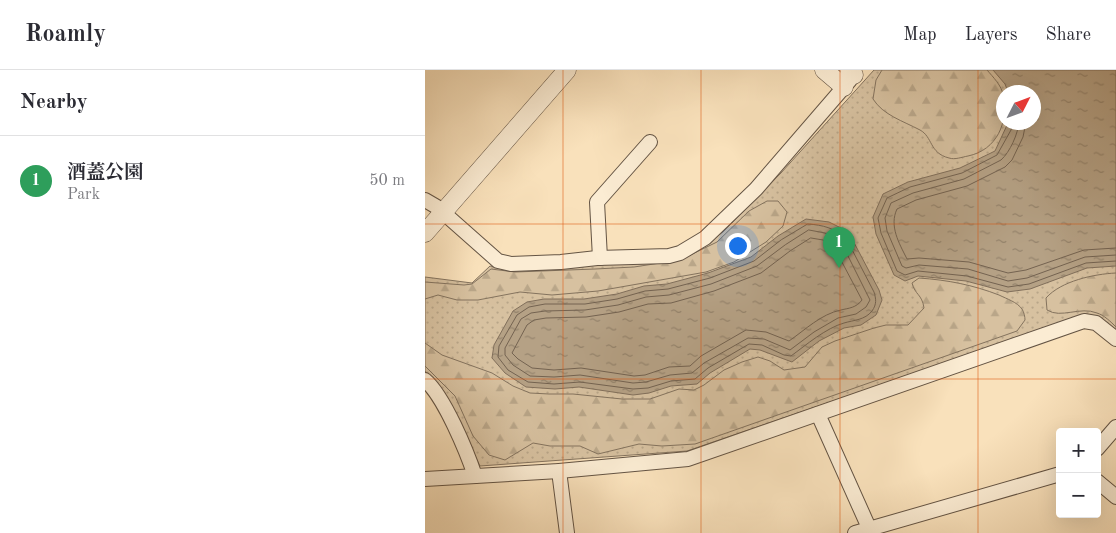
<!DOCTYPE html>
<html lang="en">
<head>
<meta charset="utf-8">
<style>
  :root { --surface:#fff; --page:#f7f7f7; --text:#2b2b33; --muted:#7c7c81; --line:#e1e1e2; --accent:#8f2418 }
  body { margin:0; font-family:"Old Standard TT","Noto Serif JP",serif; background:var(--page); color:var(--text) }
  .controls { position:absolute; right:15px; bottom:15px; display:grid; overflow:hidden; border-radius:5px; box-shadow:0 5px 20px #0002 }
  .controls button { width:45px; height:45px; display:grid; place-items:center; padding:0; border:0; border-bottom:1px solid var(--line); background:var(--surface); color:var(--text); font:25px sans-serif }
  .compass { position:absolute; left:571px; top:15px; width:45px; height:45px; border-radius:50%; background:var(--surface); box-shadow:0 5px 20px #0002; rotate:48deg }
  .you { position:absolute; left:312px; top:175px; width:18px; height:18px; margin:-12px; border:4px solid #fff; border-radius:50%; background:#1a73e8; box-shadow:0 0 0 8px #1a73e833 }
  .badge { display:grid; place-items:center; width:32px; height:32px; border-radius:50%; background:var(--accent); color:#fff; font-size:16px; font-weight:700 }
  .pin { position:absolute; translate:-50% -41px; filter:drop-shadow(0 1px 2px #0008) }
  .pin::after { content:''; position:absolute; top:26px; width:18px; height:15px; background:inherit; clip-path:polygon(0 0,100% 0,50% 100%) }
  .list { margin:0; padding:0; list-style:none }
  h2 { display:flex; justify-content:space-between; align-items:center; height:65px; margin:0; padding:0 20px; font-size:21px }
  h2 small { font-size:16px; font-weight:400; color:var(--muted) }
  .list li { display:grid; grid-template-columns:32px 1fr auto; gap:15px; align-items:center; box-sizing:border-box; height:90px; padding:0 20px; border-top:1px solid var(--line) }
  .list b { display:block; font-size:19px; white-space:nowrap }
  .list p { margin:0; font-size:16px; white-space:nowrap; color:var(--muted) }
  .list em { font-size:16px; font-style:normal; color:var(--muted) }
  .map { position:relative; flex:none; width:691px; height:463px; overflow:hidden }
  header { display:flex; align-items:center; gap:30px; box-sizing:border-box; height:70px; padding:0 25px; background:var(--surface); border-bottom:1px solid var(--line) }
  header strong { font-size:24px }
  nav { display:flex; gap:28px; margin-inline-start:auto; font-size:18px }
  main { display:flex }
  aside { flex:1; background:var(--surface) }
  .map>svg:first-child { display:block }
  .grass { fill:url(#grass-dots); stroke:#84735e; fill-rule:evenodd }
  .forest { fill:url(#forest-firs); stroke:#84735e }
  .water { fill:url(#water-ripples); stroke:#816f5b }
  .lines { fill:none; stroke-linecap:round; stroke-linejoin:round }
  .shore { stroke:#746351; stroke-width:1 }
  .minor-casing { stroke:#645444; stroke-width:16 }
  .tertiary-casing { stroke:#645444; stroke-width:19 }
  .minor { stroke:#fbecd3; stroke-width:14 }
  .tertiary { stroke:#fbecd3; stroke-width:18 }
  .grid { fill:none; stroke:#df560d; stroke-width:1; stroke-opacity:0.55 }
</style>
</head>
<body>
<header>
<strong>Roamly</strong>
<nav><a>Map</a><a>Layers</a><a>Share</a></nav>
</header>
<main>
<aside>
<h2>Nearby<small></small></h2>
<ul class="list">
<li><span class="badge" style="background:#2e9e5b">1</span><div><b>酒蓋公園</b><p>Park</p></div><em>50 m</em></li>
</ul>
</aside>
<div class="map">
<svg width="691" height="463" viewBox="0 0 691 463">
  <defs>
    <pattern id="grass-dots" width="8" height="8" patternUnits="userSpaceOnUse" patternTransform="scale(1.25)"><rect width="8" height="8" fill="#d7c1a0"/><path d="M2 2h.1M6 6h.1" fill="none" stroke="#b9a689" stroke-width="1.8" stroke-linecap="round"/></pattern>
    <pattern id="forest-firs" width="22" height="20" patternUnits="userSpaceOnUse" patternTransform="scale(1.25)"><rect width="22" height="20" fill="#d7c1a0"/><path d="M5 1l3.5 6h-7zM16 11l3.5 6h-7z" fill="#b9a689"/></pattern>
    <pattern id="water-ripples" width="26" height="14" patternUnits="userSpaceOnUse" patternTransform="scale(1.25)"><rect width="26" height="14" fill="#b5a185"/><path d="M2 4q2-2 4 0t4 0M15 11q2-2 4 0t4 0" fill="none" stroke="#94836c"/></pattern>
  </defs>
  <rect width="100%" height="100%" fill="#f9e1bb"/>
  <filter id="stains"><feTurbulence type="fractalNoise" baseFrequency=".004" numOctaves="4"/><feColorMatrix values="0 0 0 0 .2 0 0 0 0 .09 0 0 0 0 .02 0 0 0 .5 -.17"/></filter>
  <radialGradient id="worn" r=".72"><stop offset=".6" stop-color="#630" stop-opacity="0"/><stop offset="1" stop-color="#630" stop-opacity=".3"/></radialGradient>
  <path class="grass" d="M449 0H691V261L659 245 262 381 55 396C38 364 29 326 0 301V207L47 213 65 196 91 201 122 200 179 194 230 193 254 189 275 179 298 162 356 103ZM578 22H608V52H578Z"/>
  <g class="forest">
    <path d="M457 0H562C568 7 577 16 578 25 584 52 572 80 543 86 537 87 530 90 524 88 504 83 508 67 495 60 478 51 458 45 448 29L451 10Z"/>
    <path d="M342 131H353L362 142 358 156 341 172 309 192 281 202 173 221 127 225 95 222 53 230H32L13 225 0 229V212L39 215 47 214 66 199 90 202 170 199 209 197 255 190 292 172 324 141Z"/>
    <path d="M691 203V257C686 252 679 245 672 243 655 236 636 249 622 240L621 228C636 211 669 204 691 203Z"/>
    <path d="M494 208C523 210 548 215 574 225 582 229 592 232 597 239 599 242 600 247 600 250L592 261 270 374 237 376 214 374 173 384 155 376H125L108 373 80 390 64 385 48 366 30 326 0 296V273L17 285 67 303 88 316 105 323 124 324H148L197 329H225L254 319 269 320 279 315 299 300 317 292 333 287 345 291 359 300 380 297 397 277 410 271 449 258 461 255H483L499 238C497 224 490 225 487 213Z"/>
  </g>
  <g class="water">
    <path d="M568 0H691V196L662 198 605 219 582 222 541 211 493 206 480 211 469 205 451 164 448 147 458 124 483 112 535 98 570 81 583 53 608 52V22H583L580 14Z"/>
    <path d="M381 149 404 152 416 158 425 165 454 220 457 230 451 245 436 255 419 258 394 271 367 292 335 280 325 279 285 303 272 314 246 316 224 323 208 325 154 317 130 319 101 317 80 303 67 288 69 275 88 241 102 232 119 229H159L192 224 219 216 242 214 283 203 326 187 353 166Z"/>
  </g>
  <g class="lines">
    <g class="shore">
      <path d="M588 52 586 60 572 85 537 103 485 117 462 128 453 148 456 163 472 201 480 205 493 201 542 206 583 217 604 214 661 193 691 191"/>
      <path d="M594 52C593 64 585 82 576 90L539 109 488 123 466 133 460 148 462 161 477 196 481 198 494 195 543 199 583 211 602 208 660 187 691 185"/>
      <path d="M601 52 598 67 587 90 580 97 542 116 491 130 472 139C464 156 474 173 482 189L494 188 544 192 583 203 601 200 659 180 691 178"/>
      <path d="M383 154C398 155 409 158 421 168L449 222C451 229 452 234 447 241 440 250 429 250 419 253 401 258 381 275 366 286L359 285 337 275 324 274 283 298 270 309 246 311 223 318 208 319 155 312 129 314 103 312 83 300 73 287 74 276 92 245 104 237 120 234H160L192 229 220 221 243 219 285 208 329 191 356 170Z"/>
      <path d="M384 160 400 163 416 172 445 230 441 237 431 244 413 248 389 262 365 280 339 269 323 268 279 293 267 303 245 305 221 312 208 313 155 305 129 307 105 306 88 295 80 285V278L96 249 106 243 120 241 160 240 193 235 221 227 244 225 286 214 332 196 360 175Z"/>
      <path d="M386 168 398 170 409 177 437 230C431 238 424 238 416 240 396 244 380 260 364 271L341 262 321 260 276 286 265 296 244 297 220 305 209 306 156 298 129 300 107 298 93 289 87 283 102 255 109 250 121 248 161 247 194 242 223 234 246 233 289 221 336 203 365 181Z"/>
    </g>
    <g class="minor-casing">
      <g id="minor">
        <path d="M0 130 12 137 73 191 86 194 136 192 172 188 244 186 255 183 280 168 331 119 425 10"/>
        <path d="M175 188 172 132 225 72"/>
        <path d="M0 310C19 326 42 382 50 406"/>
        <path d="M393 344 444 458"/>
        <path d="M672 379 691 357"/>
        <path d="M134 401 142 463"/>
        <path d="M0 409 134 401 263 389 659 251 671 253 691 269"/>
        <path d="M672 411 691 427"/>
        <path d="M430 463 635 404"/>
      </g>
    </g>
    <g class="tertiary-casing">
      <g id="tertiary">
        <path d="M399 0 419 17"/>
        <path d="M424 0 429 5"/>
        <path d="M0 163 142 0"/>
      </g>
    </g>
    <use href="#minor" class="minor"/>
    <use href="#tertiary" class="tertiary"/>
  </g>
  <path class="grid" d="M138 0V463M276 0V463M415 0V463M553 0V463M0 154H691M0 309H691"/>
  <rect width="100%" height="100%" filter="url(#stains)"/>
  <rect width="100%" height="100%" fill="url(#worn)"/>
</svg>
<div class="controls">
<button>+</button>
<button>−</button>
</div>
<svg class="compass" viewBox="-18 -18 36 36"><path d="M0-13l5 13h-10z" fill="#e53935"/><path d="M0 13l5-13h-10z" fill="#7c7c81"/></svg>
<div class="you"></div>
<div class="pin badge" style="left:414px;top:198px;background:#2e9e5b">1</div>
</div>
</main>
</body>
</html>
